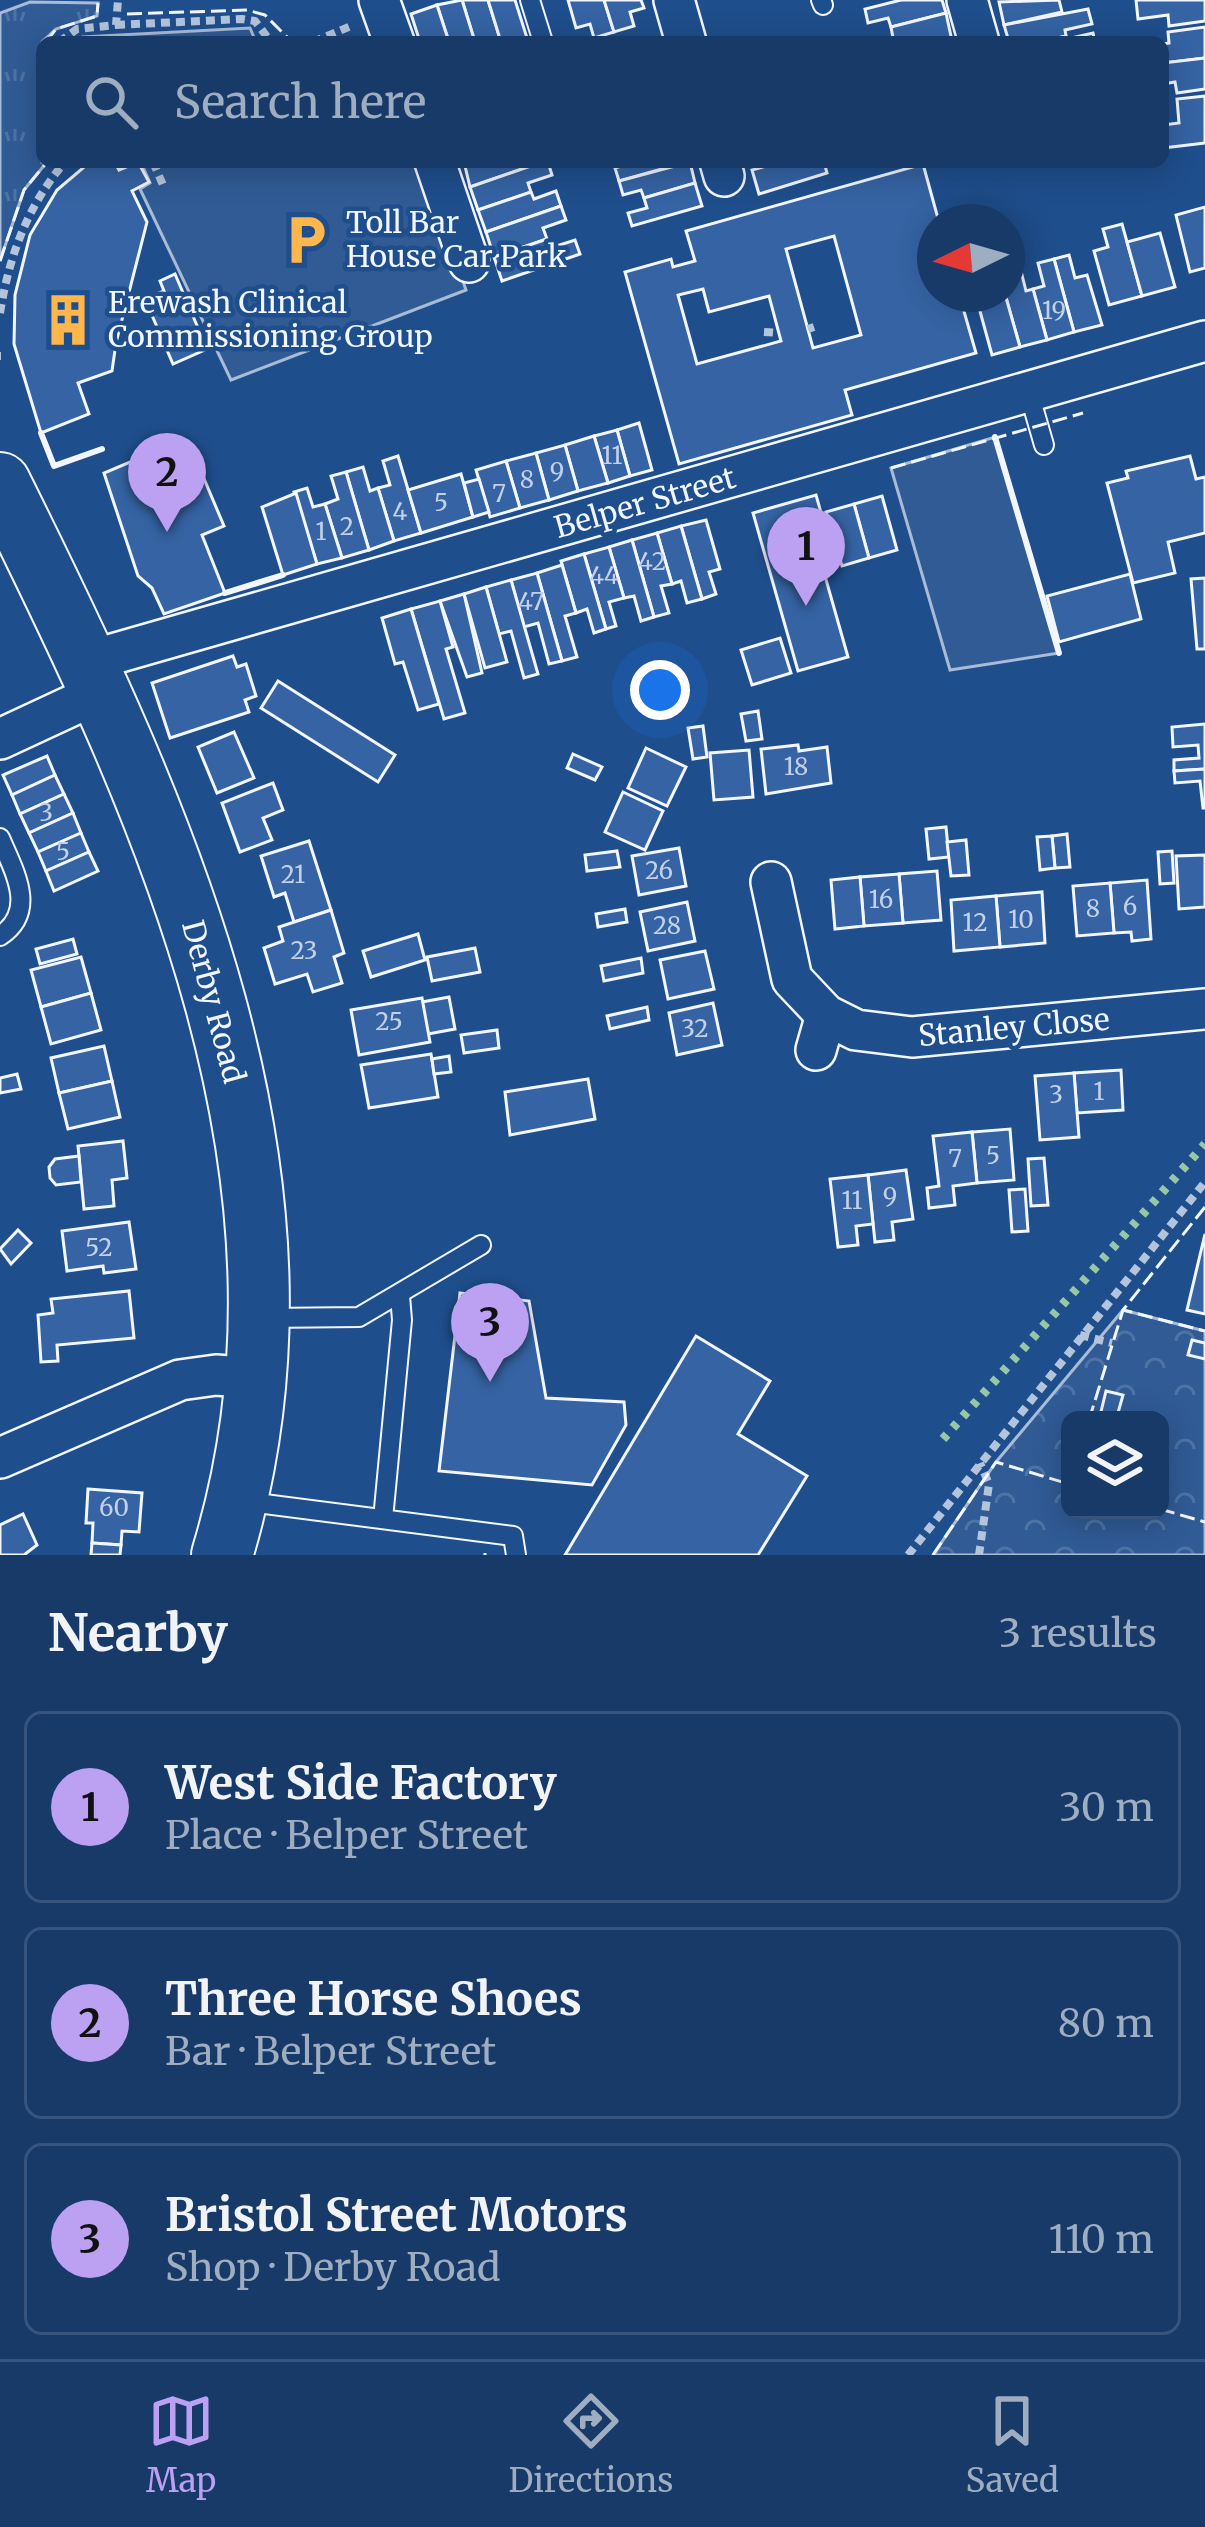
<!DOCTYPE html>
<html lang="en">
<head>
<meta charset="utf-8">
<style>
  :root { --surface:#173a69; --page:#20416f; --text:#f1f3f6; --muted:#9eadc0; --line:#36547d; --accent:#bca0f2 }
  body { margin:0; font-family:Merriweather,serif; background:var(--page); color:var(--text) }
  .controls { position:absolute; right:36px; bottom:36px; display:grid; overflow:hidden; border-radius:18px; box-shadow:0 6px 30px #0003 }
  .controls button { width:108px; height:108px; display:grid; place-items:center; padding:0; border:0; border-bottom:3px solid var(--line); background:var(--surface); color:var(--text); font:60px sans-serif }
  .compass { position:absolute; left:917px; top:204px; width:108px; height:108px; border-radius:50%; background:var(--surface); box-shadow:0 6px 30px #0003; rotate:265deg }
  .you { position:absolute; left:660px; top:690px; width:42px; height:42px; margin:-30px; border:9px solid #fff; border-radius:50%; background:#1a73e8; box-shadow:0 0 0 18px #1a73e833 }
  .badge { display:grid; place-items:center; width:78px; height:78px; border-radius:50%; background:var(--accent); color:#111; font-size:39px; font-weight:700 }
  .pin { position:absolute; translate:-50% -99px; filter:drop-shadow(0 3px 6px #0008) }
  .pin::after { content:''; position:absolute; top:63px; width:42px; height:36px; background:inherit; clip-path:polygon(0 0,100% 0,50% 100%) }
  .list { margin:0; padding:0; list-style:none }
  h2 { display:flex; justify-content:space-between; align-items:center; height:156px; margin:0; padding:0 48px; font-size:51px }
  h2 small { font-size:39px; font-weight:400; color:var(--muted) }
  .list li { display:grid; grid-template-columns:78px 1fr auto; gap:36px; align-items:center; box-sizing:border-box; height:192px; margin:0 24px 24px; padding:0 24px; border:3px solid var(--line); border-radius:18px }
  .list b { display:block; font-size:45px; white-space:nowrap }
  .list p { margin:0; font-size:39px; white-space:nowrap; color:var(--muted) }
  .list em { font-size:39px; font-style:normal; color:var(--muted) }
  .icon { flex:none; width:66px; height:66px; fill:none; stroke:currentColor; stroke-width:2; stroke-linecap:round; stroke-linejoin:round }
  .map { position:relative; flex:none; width:1205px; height:1555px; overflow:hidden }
  .search { position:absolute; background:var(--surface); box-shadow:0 6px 30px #0003; left:36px; right:36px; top:36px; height:132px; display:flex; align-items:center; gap:30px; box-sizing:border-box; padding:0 42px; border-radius:18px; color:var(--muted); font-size:45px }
  .sheet { height:804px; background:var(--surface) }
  nav { display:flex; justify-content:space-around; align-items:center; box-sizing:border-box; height:168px; border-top:3px solid var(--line); background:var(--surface); font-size:33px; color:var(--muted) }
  nav a { display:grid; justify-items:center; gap:6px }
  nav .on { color:var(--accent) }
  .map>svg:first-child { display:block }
  .grass { fill:url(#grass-tufts); stroke:#a8bbd7; stroke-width:3 }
  .park { fill:url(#park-crowns); stroke:#a8bbd7; stroke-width:3; fill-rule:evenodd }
  .built { fill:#305b95; stroke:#a8bbd7; stroke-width:3 }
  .building { fill:#3563a3; stroke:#f2f6ff; stroke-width:3; fill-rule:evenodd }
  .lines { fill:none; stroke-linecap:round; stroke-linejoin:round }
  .service-casing { stroke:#f2f6ff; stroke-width:22 }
  .minor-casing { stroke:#f2f6ff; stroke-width:44 }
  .primary-casing { stroke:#f2f6ff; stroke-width:64 }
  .path { stroke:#b3c4dc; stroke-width:8; stroke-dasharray:9 6; stroke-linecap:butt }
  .service { stroke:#1f4e8c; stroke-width:18 }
  .minor { stroke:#1f4e8c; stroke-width:39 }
  .primary { stroke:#1f4e8c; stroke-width:60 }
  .hedge { stroke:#97c8a6; stroke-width:9; stroke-dasharray:6 9; stroke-linecap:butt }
  .fence { stroke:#f2f6ff; stroke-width:3; stroke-dasharray:15 6; stroke-linecap:butt }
  .wall { stroke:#f2f6ff; stroke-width:6 }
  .labels { text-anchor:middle; stroke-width:9; stroke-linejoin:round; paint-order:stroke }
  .number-label { font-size:24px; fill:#c3d1e8 }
  .poi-label { font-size:30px; fill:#f2f6ff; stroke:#1f4e8c; text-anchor:start }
  .street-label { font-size:30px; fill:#f2f6ff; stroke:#1f4e8c }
</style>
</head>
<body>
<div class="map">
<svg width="1205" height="1555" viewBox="0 0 1205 1555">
  <defs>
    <pattern id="grass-tufts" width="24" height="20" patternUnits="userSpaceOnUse" patternTransform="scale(3)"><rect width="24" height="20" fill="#305b95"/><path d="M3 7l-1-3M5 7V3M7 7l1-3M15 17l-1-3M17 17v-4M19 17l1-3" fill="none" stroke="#4e73a5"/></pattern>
    <pattern id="park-crowns" width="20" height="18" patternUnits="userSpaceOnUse" patternTransform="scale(3)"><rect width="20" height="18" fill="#305b95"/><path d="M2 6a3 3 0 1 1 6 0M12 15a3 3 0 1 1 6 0" fill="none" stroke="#4e73a5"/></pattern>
  </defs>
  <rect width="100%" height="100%" fill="#1f4e8c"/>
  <g class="grass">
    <path d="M30 2 98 3 97 16 56 29 42 42V162H47L24 190 0 261V13Z"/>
    <path d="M250 28 256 42H75L82 37Z"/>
  </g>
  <path class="park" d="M1123 1310 1205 1331V1555H933L996 1462ZM1070 1420H1160V1510H1070Z"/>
  <g class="built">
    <path d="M141 162H422L466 290 231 380 140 189 150 183Z"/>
    <path d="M995 437 1059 653 950 670 891 468Z"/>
  </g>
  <g class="building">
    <path d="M462 0H488L501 42H475Z"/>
    <path d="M462 0 475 42H449L437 5Z"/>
    <path d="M488 0H515L527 38 501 42Z"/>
    <path d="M568 0H604L614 32 594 38 590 24 576 28Z"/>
    <path d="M604 0H641L644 8 630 12 634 26 614 32Z"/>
    <path d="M901 0H942L946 13 891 27 888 18 868 23 865 9Z"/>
    <path d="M1059 0 1062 12 1004 25 999 2Z"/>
    <path d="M1136 0H1205V21L1169 26 1168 15 1138 19Z"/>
    <path d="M437 5 449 42H420L411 14Z"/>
    <path d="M1088 9 1092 24 1065 30 1066 36 1040 42H1009L1004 25Z"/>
    <path d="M946 13 952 41 876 42 893 38 891 27Z"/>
    <path d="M1205 27V58L1163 63V44L1169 43 1168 32Z"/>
    <path d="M1093 33 1095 42H1040L1066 36 1067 39Z"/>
    <path d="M1205 58V89L1177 93 1175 82 1163 84V63Z"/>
    <path d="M1205 96V143L1163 148V125L1179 123 1177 99Z"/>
    <path d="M90 162H115L119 170 138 162 149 182 132 191 147 222 116 343 112 371 78 383 89 414 41 433 14 344 15 295 30 235 57 190Z"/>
    <path d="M464 162H542L470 187Z"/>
    <path d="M542 162H548L552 175 528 183 531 192 478 210 470 187Z"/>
    <path d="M634 162H687L619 181 615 168Z"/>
    <path d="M690 162 695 183 644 198 641 190 623 195 619 181Z"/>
    <path d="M781 162H824L827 173 759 194 752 170Z"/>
    <path d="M923 164 939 222H935V294H959L976 353 845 390 852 415 679 464 625 272 671 259 673 267 695 261 686 231ZM834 236 861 335 813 348 786 249ZM703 289 709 312 769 296 781 341 697 364 678 295Z"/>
    <path d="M695 183 702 206 632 226 628 213 647 208 644 198Z"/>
    <path d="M556 191 561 206 486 232 478 210 531 192 534 199Z"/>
    <path d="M561 206 566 220 543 228 547 239 494 257 486 232Z"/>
    <path d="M1205 207V268L1190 272 1176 215Z"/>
    <path d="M1122 224 1142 296 1109 305 1094 251 1108 247 1103 229Z"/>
    <path d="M1160 233 1175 287 1142 296 1127 242Z"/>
    <path d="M547 239 550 248 575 240 580 254 502 281 494 257Z"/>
    <path d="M1069 255 1075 278 1087 275 1102 325 1074 332 1054 259Z"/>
    <path d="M1054 259 1074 332 1047 340 1033 289 1044 286 1038 263Z"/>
    <path d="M1021 271 1026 291 1033 289 1047 340 1020 347 1005 294 1007 275Z"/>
    <path d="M175 274 207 349 173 364 145 299 164 291 160 281Z"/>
    <path d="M984 294H1005L1020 347 992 355 978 304 986 302Z"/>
    <path d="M639 423 652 470 630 476 617 430Z"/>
    <path d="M617 430 630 476 608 483 594 436Z"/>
    <path d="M594 436 608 483 578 491 565 445Z"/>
    <path d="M565 445 578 491 549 500 536 453Z"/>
    <path d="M536 453 549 500 520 508 506 461Z"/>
    <path d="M149 454 164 490 202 474 224 526 202 535 225 593 164 614 152 588 138 576 104 473Z"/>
    <path d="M398 456 421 533 394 541 378 488 390 485 383 461Z"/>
    <path d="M1190 456 1196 479 1205 477V533L1168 542 1175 573 1133 583 1107 483 1128 478 1126 471Z"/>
    <path d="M506 461 520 508 490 517 476 470Z"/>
    <path d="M363 467 370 491 378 488 394 541 369 550 346 472Z"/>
    <path d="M346 472 369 550 342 558 325 504 338 499 331 476Z"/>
    <path d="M461 474 473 517 421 533 408 490Z"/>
    <path d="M479 479 489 512 473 517 464 483Z"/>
    <path d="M307 488 313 507 325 504 342 558 317 564 294 492Z"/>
    <path d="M296 493 317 564 283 575 262 507Z"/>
    <path d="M816 495 832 551 819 555 848 657 798 671 753 513Z"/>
    <path d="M882 496 897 550 869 558 854 504Z"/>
    <path d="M854 504 869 558 842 566 826 512Z"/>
    <path d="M706 520 720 569 709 572 716 594 702 599 681 526Z"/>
    <path d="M681 526 702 599 687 603 681 581 672 584 657 533Z"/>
    <path d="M657 533 672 584 661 586 669 613 654 617 632 540Z"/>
    <path d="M632 540 654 617 641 621 634 596 624 598 609 547Z"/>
    <path d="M609 547 624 598 609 602 616 626 606 629 584 554Z"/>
    <path d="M584 554 606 629 594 633 587 609 576 613 561 561Z"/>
    <path d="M562 565 576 613 565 616 577 657 562 661 537 573Z"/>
    <path d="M537 573 562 661 549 664 538 623 524 627 511 580Z"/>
    <path d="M1130 574 1141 619 1059 642 1047 596Z"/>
    <path d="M1205 578V649H1197L1191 579Z"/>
    <path d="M511 580 538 674 524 678 511 631 499 634 486 587Z"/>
    <path d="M486 587 507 662 485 668 464 594Z"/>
    <path d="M464 594 482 673 467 677 440 601Z"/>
    <path d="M440 601 453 647 446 649 465 713 444 719 411 609Z"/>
    <path d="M411 609 439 704 418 710 403 662 395 664 382 618Z"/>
    <path d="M780 638 791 673 752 685 741 650Z"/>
    <path d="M233 656 237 667 246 664 256 696 245 700 249 712 170 738 152 683Z"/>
    <path d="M278 681 395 755 378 782 261 708Z"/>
    <path d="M758 711 762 739 746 741 741 714Z"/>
    <path d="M1205 724V769L1174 771V760L1199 758 1198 745 1173 747 1172 727Z"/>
    <path d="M703 726 707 757 693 759 688 728Z"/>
    <path d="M234 732 254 778 217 793 198 747Z"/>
    <path d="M798 745 799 751 827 747 831 783 766 794 761 749Z"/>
    <path d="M646 748 686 767 667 806 628 788Z"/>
    <path d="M749 750 753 797 714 800 710 753Z"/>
    <path d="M573 754 602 767 595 780 567 768Z"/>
    <path d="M47 756 55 775 12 795 3 775Z"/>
    <path d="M1205 769V808H1203L1200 781 1175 783 1174 771Z"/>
    <path d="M55 775 64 794 20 814 12 795Z"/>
    <path d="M273 783 283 810 263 818 272 840 240 852 222 803Z"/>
    <path d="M623 792 663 811 645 850 605 832Z"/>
    <path d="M64 794 73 813 29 833 20 814Z"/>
    <path d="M73 813 81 833 38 852 29 833Z"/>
    <path d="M946 827 949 857 929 859 926 829Z"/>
    <path d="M81 833 89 852 46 871 38 852Z"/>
    <path d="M1067 834 1070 867 1055 868 1052 836Z"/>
    <path d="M1052 836 1055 868 1040 870 1037 837Z"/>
    <path d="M966 840 969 875 951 876 947 842Z"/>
    <path d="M309 841 331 910 294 922 285 893 274 897 261 856Z"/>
    <path d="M679 848 686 886 639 895 632 856Z"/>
    <path d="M617 851 620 867 587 871 585 855Z"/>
    <path d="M1172 851 1174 883 1160 884 1158 852Z"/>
    <path d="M89 852 98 871 54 891 46 871Z"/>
    <path d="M1205 855V907L1179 909 1176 856Z"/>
    <path d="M937 871 941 920 903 923 899 874Z"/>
    <path d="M899 874 903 923 864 926 860 877Z"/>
    <path d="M860 877 864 926 835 929 831 880Z"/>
    <path d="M1147 880 1151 939 1132 941 1131 932 1114 933 1110 883Z"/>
    <path d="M1110 883 1114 933 1077 936 1073 886Z"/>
    <path d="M1042 892 1045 943 1000 947 996 896Z"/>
    <path d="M996 896 1000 947 954 951 951 900Z"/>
    <path d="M687 902 695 941 648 951 640 912Z"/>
    <path d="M625 909 627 922 598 927 596 914Z"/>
    <path d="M331 910 344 953 334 957 342 983 313 992 307 974 275 984 264 948 283 941 279 927Z"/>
    <path d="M418 934 425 960 371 977 363 951Z"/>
    <path d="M73 939 77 954 40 964 36 949Z"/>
    <path d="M475 948 480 972 432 981 427 957Z"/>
    <path d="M705 951 714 989 668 999 660 960Z"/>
    <path d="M81 957 91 993 41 1007 31 970Z"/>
    <path d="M641 958 643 973 604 981 601 966Z"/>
    <path d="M91 993 101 1030 51 1044 41 1007Z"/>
    <path d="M449 997 455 1029 428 1034 422 1002Z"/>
    <path d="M422 998 430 1042 359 1055 351 1010Z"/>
    <path d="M713 1003 722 1045 677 1055 669 1013Z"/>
    <path d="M647 1007 649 1020 610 1029 607 1016Z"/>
    <path d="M497 1030 499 1048 464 1053 461 1035Z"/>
    <path d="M104 1046 112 1081 59 1093 51 1058Z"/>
    <path d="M431 1054 438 1097 369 1108 361 1065Z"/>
    <path d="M449 1056 451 1072 434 1074 432 1059Z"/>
    <path d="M1121 1070 1123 1110 1077 1113 1074 1073Z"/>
    <path d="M1074 1073 1079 1137 1040 1140 1035 1076Z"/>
    <path d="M17 1074 21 1089 0 1093V1078Z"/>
    <path d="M588 1079 595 1119 510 1135 505 1092Z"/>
    <path d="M112 1081 120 1117 68 1129 59 1093Z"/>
    <path d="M1010 1129 1014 1180 977 1183 972 1132Z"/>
    <path d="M972 1132 977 1183 953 1186 955 1205 929 1208 927 1188 939 1186 933 1136Z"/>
    <path d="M123 1141 127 1178 112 1180 114 1206 84 1209 78 1146Z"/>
    <path d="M79 1156 81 1182 56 1185 50 1178 49 1167 55 1159Z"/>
    <path d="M1044 1158 1048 1205 1031 1206 1028 1159Z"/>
    <path d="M906 1170 913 1219 892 1222 894 1240 875 1242 868 1175Z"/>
    <path d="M868 1175 873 1224 856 1226 858 1245 838 1247 830 1179Z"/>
    <path d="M1025 1189 1028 1231 1012 1232 1009 1190Z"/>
    <path d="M129 1222 136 1269 104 1273 103 1266 67 1271 62 1231Z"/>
    <path d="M18 1230 31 1243 11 1264 0 1249Z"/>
    <path d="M1205 1234V1314L1187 1310Z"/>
    <path d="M129 1291 134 1338 57 1345 58 1361 41 1362 38 1315 53 1313 51 1299Z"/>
    <path d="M460 1293 529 1301 546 1398 624 1402 626 1425 592 1485 439 1471Z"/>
    <path d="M696 1336 770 1381 738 1434 807 1476 758 1555H565Z"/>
    <path d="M1192 1340 1205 1343V1359L1188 1355Z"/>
    <path d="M1106 1391 1123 1395 1116 1420H1099Z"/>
    <path d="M88 1489 142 1493 139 1532 122 1531 121 1545 92 1543 93 1523H86Z"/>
    <path d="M23 1514 37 1545 24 1555H0V1525Z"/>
    <path d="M92 1543 121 1545 120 1555H91Z"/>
  </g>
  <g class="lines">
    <g class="service-casing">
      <g id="service">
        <path d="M530 0 543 42"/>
        <path d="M821 0 823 5"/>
        <path d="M1029 393 1044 445"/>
        <path d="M0 838C14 871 38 911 0 936"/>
        <path d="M265 1318 359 1317 481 1245"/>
        <path d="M241 1501 513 1536 516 1555"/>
        <path d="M383 1519 402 1320 400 1296"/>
      </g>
    </g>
    <g class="minor-casing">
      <g id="minor">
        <path d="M379 0 394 42"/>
        <path d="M674 0 686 42"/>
        <path d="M967 0 979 42"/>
        <path d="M435 162 469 262"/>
        <path d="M720 162 724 176"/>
        <path d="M85 662 1205 341"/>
        <path d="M0 739 99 693"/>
        <path d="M771 882 792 979 826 1015 856 1030 912 1037 1205 1009"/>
        <path d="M816 1050 826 1015"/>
        <path d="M0 1458 180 1380 216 1375 256 1378"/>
      </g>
    </g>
    <g class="primary-casing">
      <path id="primary" d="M0 483C164 813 336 1181 222 1555"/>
    </g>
    <g class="path">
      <path d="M116 25 242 19 255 21 271 42"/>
      <path d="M59 42 77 29 116 25 118 0"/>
      <path d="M313 42 351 26"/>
      <path d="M153 162 163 185"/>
      <path d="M0 313C9 257 27 206 65 162"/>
      <path d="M808 329 814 327"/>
      <path d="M764 332 779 333"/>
      <path d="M0 356H1"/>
      <path d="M1080 1335 1112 1343"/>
      <path d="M908 1555 1205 1182"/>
      <path d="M979 1555 989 1484 980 1463"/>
    </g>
    <use href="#service" class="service"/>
    <use href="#minor" class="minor"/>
    <use href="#primary" class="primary"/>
    <path class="hedge" d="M943 1439 1205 1144"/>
    <g class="fence">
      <path d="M127 14 247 10 265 15 290 40"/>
      <path d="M46 42 56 29 97 16 98 3"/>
      <path d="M0 261 24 190 47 162"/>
      <path d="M891 468 1083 413"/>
      <path d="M1205 1207 1123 1310 1205 1331"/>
      <path d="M1089 1420 1123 1310"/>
      <path d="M1160 1509 1205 1522"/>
      <path d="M485 1555V1553"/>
      <path d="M933 1555 996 1462 1069 1484"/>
    </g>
    <g class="wall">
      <path d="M41 433 54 466 102 449"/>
      <path d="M995 437 1059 653"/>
      <path d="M225 593 283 575"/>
    </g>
  </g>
  <defs>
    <g id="parking-bare" transform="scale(4.14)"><path d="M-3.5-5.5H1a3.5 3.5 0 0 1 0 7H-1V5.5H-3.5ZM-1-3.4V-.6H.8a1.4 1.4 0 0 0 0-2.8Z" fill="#ffb74d" stroke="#1f4e8c" stroke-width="2.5" paint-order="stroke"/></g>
    <g id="building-bare" transform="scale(4.14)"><path d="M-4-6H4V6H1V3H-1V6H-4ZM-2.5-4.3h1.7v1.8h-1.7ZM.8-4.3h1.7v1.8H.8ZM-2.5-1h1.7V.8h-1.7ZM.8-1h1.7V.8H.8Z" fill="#ffb74d" stroke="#1f4e8c" stroke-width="2.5" paint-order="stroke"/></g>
  </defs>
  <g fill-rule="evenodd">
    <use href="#parking-bare" x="306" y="240"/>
    <use href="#building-bare" x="68" y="320"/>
  </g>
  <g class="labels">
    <g class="number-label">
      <text x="1054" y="319">19</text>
      <text x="612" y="464">11</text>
      <text x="557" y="480">9</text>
      <text x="527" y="488">8</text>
      <text x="499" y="502">7</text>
      <text x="441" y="511">5</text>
      <text x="400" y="520">4</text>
      <text x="347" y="535">2</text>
      <text x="321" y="540">1</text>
      <text x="652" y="570">42</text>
      <text x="604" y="584">44</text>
      <text x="531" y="610">47</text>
      <text x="796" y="775">18</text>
      <text x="46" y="821">3</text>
      <text x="63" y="860">5</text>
      <text x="659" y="879">26</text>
      <text x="293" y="883">21</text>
      <text x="881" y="908">16</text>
      <text x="1130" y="915">6</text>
      <text x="1093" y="917">8</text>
      <text x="1021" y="928">10</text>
      <text x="975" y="931">12</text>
      <text x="667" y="934">28</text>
      <text x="304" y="959">23</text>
      <text x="389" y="1030">25</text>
      <text x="695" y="1037">32</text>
      <text x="1099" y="1100">1</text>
      <text x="1056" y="1103">3</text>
      <text x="993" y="1164">5</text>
      <text x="955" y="1167">7</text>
      <text x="890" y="1205">9</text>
      <text x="852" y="1209">11</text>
      <text x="99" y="1256">52</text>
      <text x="114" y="1516">60</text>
    </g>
    <g class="poi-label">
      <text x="346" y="233">Toll Bar<tspan x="346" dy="34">House Car Park</tspan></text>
      <text x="108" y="313">Erewash Clinical<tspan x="108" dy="34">Commissioning Group</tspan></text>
    </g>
    <g class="street-label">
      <text transform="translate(645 503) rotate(-16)" y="10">Belper Street</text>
      <text transform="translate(213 1002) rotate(75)" y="10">Derby Road</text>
      <text transform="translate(1014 1028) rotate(-5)" y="10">Stanley Close</text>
    </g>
  </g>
</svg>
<div class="controls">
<button><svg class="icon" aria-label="layers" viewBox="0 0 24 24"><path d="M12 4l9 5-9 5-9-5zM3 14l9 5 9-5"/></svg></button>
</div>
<svg class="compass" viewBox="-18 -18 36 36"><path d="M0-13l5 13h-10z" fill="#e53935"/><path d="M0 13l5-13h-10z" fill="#9eadc0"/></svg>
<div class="you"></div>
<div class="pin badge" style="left:806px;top:606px">1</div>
<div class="pin badge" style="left:167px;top:532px">2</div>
<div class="pin badge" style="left:490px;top:1382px">3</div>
<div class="search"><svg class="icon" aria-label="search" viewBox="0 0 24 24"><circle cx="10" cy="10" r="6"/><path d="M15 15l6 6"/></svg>Search here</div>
</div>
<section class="sheet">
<h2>Nearby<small>3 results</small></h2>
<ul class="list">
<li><span class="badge">1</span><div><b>West Side Factory</b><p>Place · Belper Street</p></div><em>30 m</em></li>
<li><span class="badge">2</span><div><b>Three Horse Shoes</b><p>Bar · Belper Street</p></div><em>80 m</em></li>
<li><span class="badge">3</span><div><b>Bristol Street Motors</b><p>Shop · Derby Road</p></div><em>110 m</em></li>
</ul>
</section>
<nav>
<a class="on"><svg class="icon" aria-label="map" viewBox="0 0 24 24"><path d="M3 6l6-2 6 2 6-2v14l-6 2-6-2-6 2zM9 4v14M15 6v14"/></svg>Map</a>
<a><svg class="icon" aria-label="directions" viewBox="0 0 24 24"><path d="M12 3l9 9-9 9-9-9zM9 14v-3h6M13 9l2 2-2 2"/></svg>Directions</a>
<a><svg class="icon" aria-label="saved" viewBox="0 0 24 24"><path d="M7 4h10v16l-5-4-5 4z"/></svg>Saved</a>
</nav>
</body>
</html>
